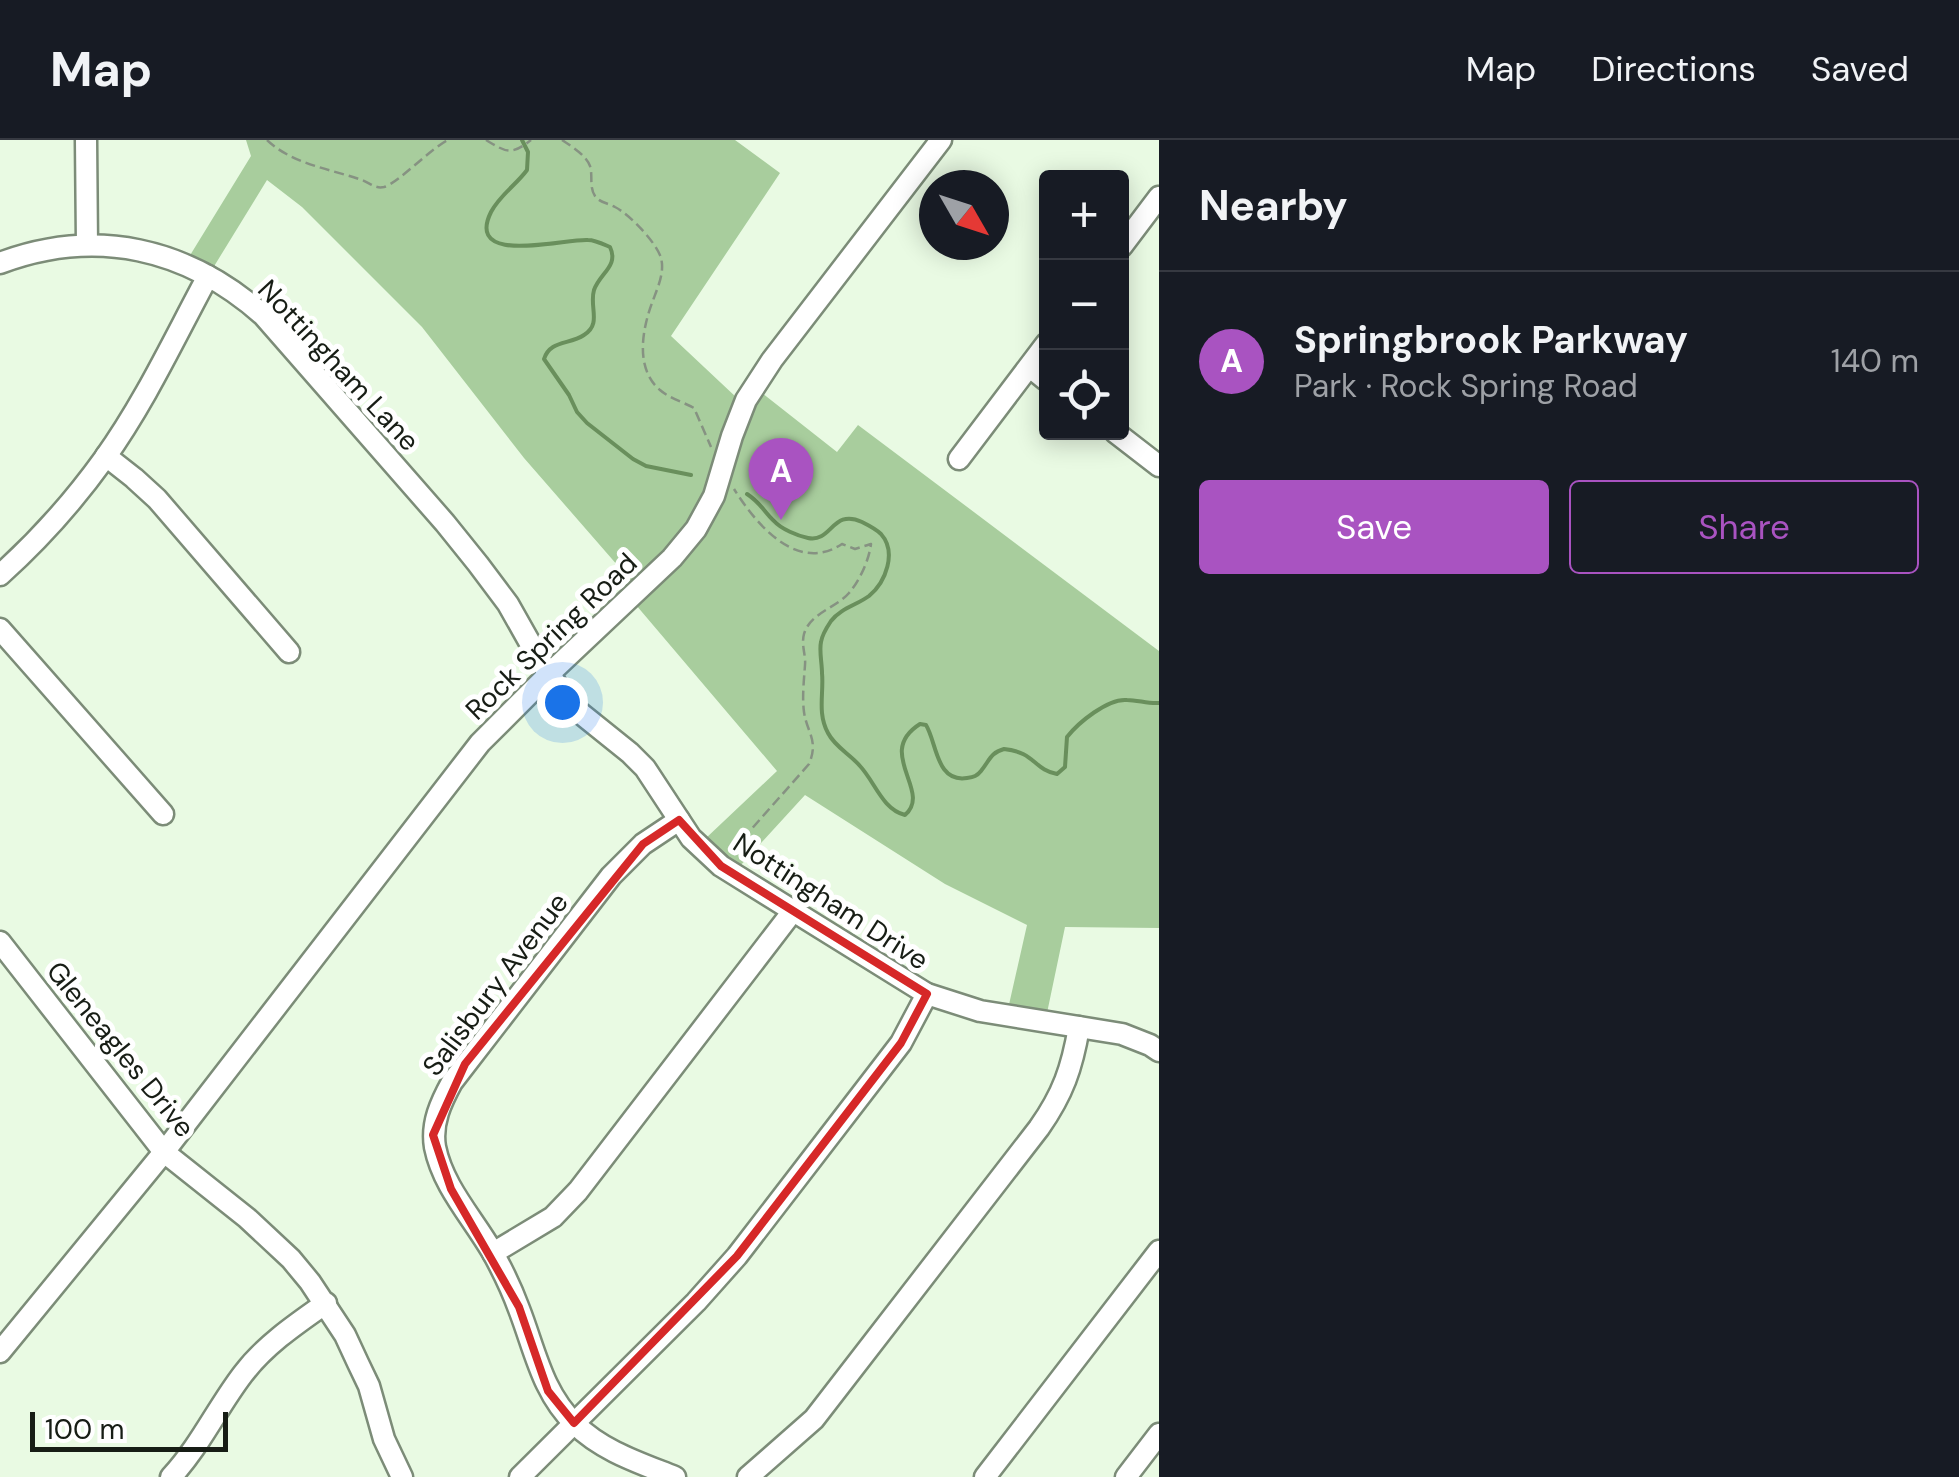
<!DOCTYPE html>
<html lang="en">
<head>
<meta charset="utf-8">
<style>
  :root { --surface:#171b24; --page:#242831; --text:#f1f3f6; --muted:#9ea1a6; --line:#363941; --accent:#a953c1 }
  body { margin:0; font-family:"DM Sans",sans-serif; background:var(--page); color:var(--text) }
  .controls { position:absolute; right:30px; top:30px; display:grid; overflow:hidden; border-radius:10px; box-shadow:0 5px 25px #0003 }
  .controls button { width:90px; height:90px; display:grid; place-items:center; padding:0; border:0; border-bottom:2px solid var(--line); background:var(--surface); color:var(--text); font:50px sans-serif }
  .compass { position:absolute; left:919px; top:30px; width:90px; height:90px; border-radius:50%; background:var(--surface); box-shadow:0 5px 25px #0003; rotate:129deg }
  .scale { position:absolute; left:30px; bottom:25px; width:198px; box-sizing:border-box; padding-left:10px; border:5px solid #171d15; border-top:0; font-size:28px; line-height:35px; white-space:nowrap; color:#171d15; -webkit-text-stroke:8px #fff; paint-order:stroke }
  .you { position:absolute; left:562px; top:562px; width:35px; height:35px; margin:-25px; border:8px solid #fff; border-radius:50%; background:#1a73e8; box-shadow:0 0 0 15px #1a73e833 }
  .badge { display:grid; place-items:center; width:65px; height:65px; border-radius:50%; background:var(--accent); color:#fff; font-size:32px; font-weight:700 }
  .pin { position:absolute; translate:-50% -82px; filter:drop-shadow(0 2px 5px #0008) }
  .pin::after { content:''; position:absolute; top:52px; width:35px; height:30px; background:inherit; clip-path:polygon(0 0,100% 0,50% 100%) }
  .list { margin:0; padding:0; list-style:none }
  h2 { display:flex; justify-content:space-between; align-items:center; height:130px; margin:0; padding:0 40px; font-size:42px }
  h2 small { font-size:32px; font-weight:400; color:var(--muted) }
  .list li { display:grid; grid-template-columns:65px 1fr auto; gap:30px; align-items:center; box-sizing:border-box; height:180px; padding:0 40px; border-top:2px solid var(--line) }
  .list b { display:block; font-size:38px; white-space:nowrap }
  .list p { margin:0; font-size:32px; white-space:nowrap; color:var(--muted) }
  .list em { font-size:32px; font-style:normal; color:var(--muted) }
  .actions { display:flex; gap:20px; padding:30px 40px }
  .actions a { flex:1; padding:22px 0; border:2px solid var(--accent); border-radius:10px; text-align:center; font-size:35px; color:var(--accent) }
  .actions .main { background:var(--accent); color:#fff }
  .icon { flex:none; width:55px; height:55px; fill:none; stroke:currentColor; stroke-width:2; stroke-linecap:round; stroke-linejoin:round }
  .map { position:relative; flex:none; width:1159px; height:1337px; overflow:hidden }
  header { display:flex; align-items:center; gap:60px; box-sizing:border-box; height:140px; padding:0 50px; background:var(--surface); border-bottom:2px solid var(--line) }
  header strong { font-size:48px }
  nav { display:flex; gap:55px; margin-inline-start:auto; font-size:35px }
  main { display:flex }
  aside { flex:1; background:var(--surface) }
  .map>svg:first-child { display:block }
  .green { fill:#a8cd9d }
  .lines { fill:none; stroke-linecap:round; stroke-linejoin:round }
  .stream { stroke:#698f5c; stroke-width:4 }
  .minor-casing { stroke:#7c8c78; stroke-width:25 }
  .path { stroke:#869282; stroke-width:2.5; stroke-dasharray:10 5; stroke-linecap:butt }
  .minor { stroke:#fff; stroke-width:20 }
  .marked { fill:none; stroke:#d62828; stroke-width:8; stroke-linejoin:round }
  .labels { text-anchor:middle; stroke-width:10; stroke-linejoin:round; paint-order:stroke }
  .street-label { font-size:28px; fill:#171d15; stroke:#fff }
</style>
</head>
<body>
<header>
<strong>Map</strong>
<nav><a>Map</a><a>Directions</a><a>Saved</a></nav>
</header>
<main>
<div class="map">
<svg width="1159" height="1337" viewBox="0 0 1159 1337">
  <rect width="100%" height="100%" fill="#e9fae3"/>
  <path class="green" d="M246 0H735L780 33 671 196 737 258 762 253 837 312 858 285 1159 511V788L1065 787 1047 873 1008 869 1027 785 945 744 805 655 740 726 705 699 777 631 636 465 632 442 524 318 422 187 302 67 267 40 213 128 189 117 251 16Z"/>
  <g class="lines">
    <g class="stream">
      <path d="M522 0 528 12 527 30C516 45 500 55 491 72 464 127 566 98 588 100 595 100 603 104 610 107 619 126 600 133 594 150 589 167 602 184 584 195 569 205 550 200 544 219L569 255 577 272 587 283 633 319 646 326 691 335"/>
      <path d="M747 354C761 363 764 372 774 381 781 389 798 396 808 398 832 403 832 368 862 382 868 385 876 389 881 394 897 412 886 442 869 456 857 465 841 468 831 481 827 487 822 495 821 502 819 511 822 523 822 533 824 553 817 573 828 593 835 607 850 614 860 626 875 642 882 669 905 675 933 651 874 613 920 584L926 585C937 603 936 643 967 638 974 637 977 636 981 631 990 620 990 613 1004 609 1035 612 1034 630 1057 634L1065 627 1067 597C1078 583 1108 558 1127 560 1138 560 1148 564 1159 563"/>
    </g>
    <g class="minor-casing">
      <g id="minor">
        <path d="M86 0 87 105"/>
        <path d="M1122 106 1159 57"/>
        <path d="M0 123C96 87 187 108 263 175L445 383 478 424 508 464 539 519 563 554 579 572 630 613 645 628 691 698 721 726 927 854 980 871 1122 894 1150 905 1159 911"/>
        <path d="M1030 227 1046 240"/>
        <path d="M1115 292 1159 326"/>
        <path d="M106 316 134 338 157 359 289 512"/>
        <path d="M959 319 1046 204"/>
        <path d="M0 435C39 400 73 362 104 319 145 262 175 197 208 136"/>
        <path d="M0 489 163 674"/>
        <path d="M0 802 164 1012 247 1078 291 1119 310 1142 345 1195 358 1223 369 1246 384 1299 402 1337"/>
        <path d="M493 1113 553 1077 578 1051 793 771"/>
        <path d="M0 1212 164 1012 480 603 549 534 672 418 696 389 714 356 732 296 746 260 772 220 941 0"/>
        <path d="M171 1337C200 1306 217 1268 243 1234 265 1205 296 1184 326 1163"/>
        <path d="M520 1337 696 1162 737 1116 901 903 927 854"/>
        <path d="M675 1337C640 1323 602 1311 575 1284 542 1252 535 1210 519 1169 512 1150 503 1131 493 1113 473 1078 443 1047 435 1007 431 983 441 962 452 942L611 736 643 704 679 680"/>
        <path d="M748 1337 814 1279 1039 988C1063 954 1072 928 1079 887"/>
        <path d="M985 1337 1159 1111"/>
        <path d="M1126 1337 1159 1294"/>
      </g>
    </g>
    <g class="path">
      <path d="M267 0C292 24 330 29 362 40 370 43 375 49 384 47 398 43 430 9 448 0"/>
      <path d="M486 0C506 12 511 16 531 0"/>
      <path d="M562 0C571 6 586 15 590 26 593 36 589 47 595 56 600 63 608 63 615 67 629 74 657 103 661 118 665 133 657 149 652 163 642 190 635 229 660 250 669 258 683 262 694 268L711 307"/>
      <path d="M733 710 809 624C819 600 807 593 804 572 802 557 804 540 805 525 806 515 801 505 804 494 810 473 836 468 849 453 860 440 869 420 871 404L855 409 842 404C797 434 756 384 734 349"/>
    </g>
    <use href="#minor" class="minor"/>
  </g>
  <path class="marked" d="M679 680 721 726 927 854 901 903 737 1116 574 1283 548 1251 519 1167 451 1049 433 995 465 924 643 704Z"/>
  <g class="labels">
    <g class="street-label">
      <text transform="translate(339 225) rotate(47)" y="10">Nottingham Lane</text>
      <text transform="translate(551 496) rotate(-44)" y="10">Rock Spring Road</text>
      <text transform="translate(831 761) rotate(33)" y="10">Nottingham Drive</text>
      <text transform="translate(495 844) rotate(-53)" y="10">Salisbury Avenue</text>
      <text transform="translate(121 909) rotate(51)" y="10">Gleneagles Drive</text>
    </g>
  </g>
</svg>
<div class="controls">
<button>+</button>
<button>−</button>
<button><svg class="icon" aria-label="locate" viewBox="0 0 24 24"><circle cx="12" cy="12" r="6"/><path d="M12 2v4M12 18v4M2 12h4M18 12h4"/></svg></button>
</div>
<svg class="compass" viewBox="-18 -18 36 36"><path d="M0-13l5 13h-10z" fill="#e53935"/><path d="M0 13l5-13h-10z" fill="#9ea1a6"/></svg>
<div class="scale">100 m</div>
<div class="you"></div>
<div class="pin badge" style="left:781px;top:380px">A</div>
</div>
<aside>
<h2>Nearby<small></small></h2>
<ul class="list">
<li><span class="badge">A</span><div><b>Springbrook Parkway</b><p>Park · Rock Spring Road</p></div><em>140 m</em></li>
</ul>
<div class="actions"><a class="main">Save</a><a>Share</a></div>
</aside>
</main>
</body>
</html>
